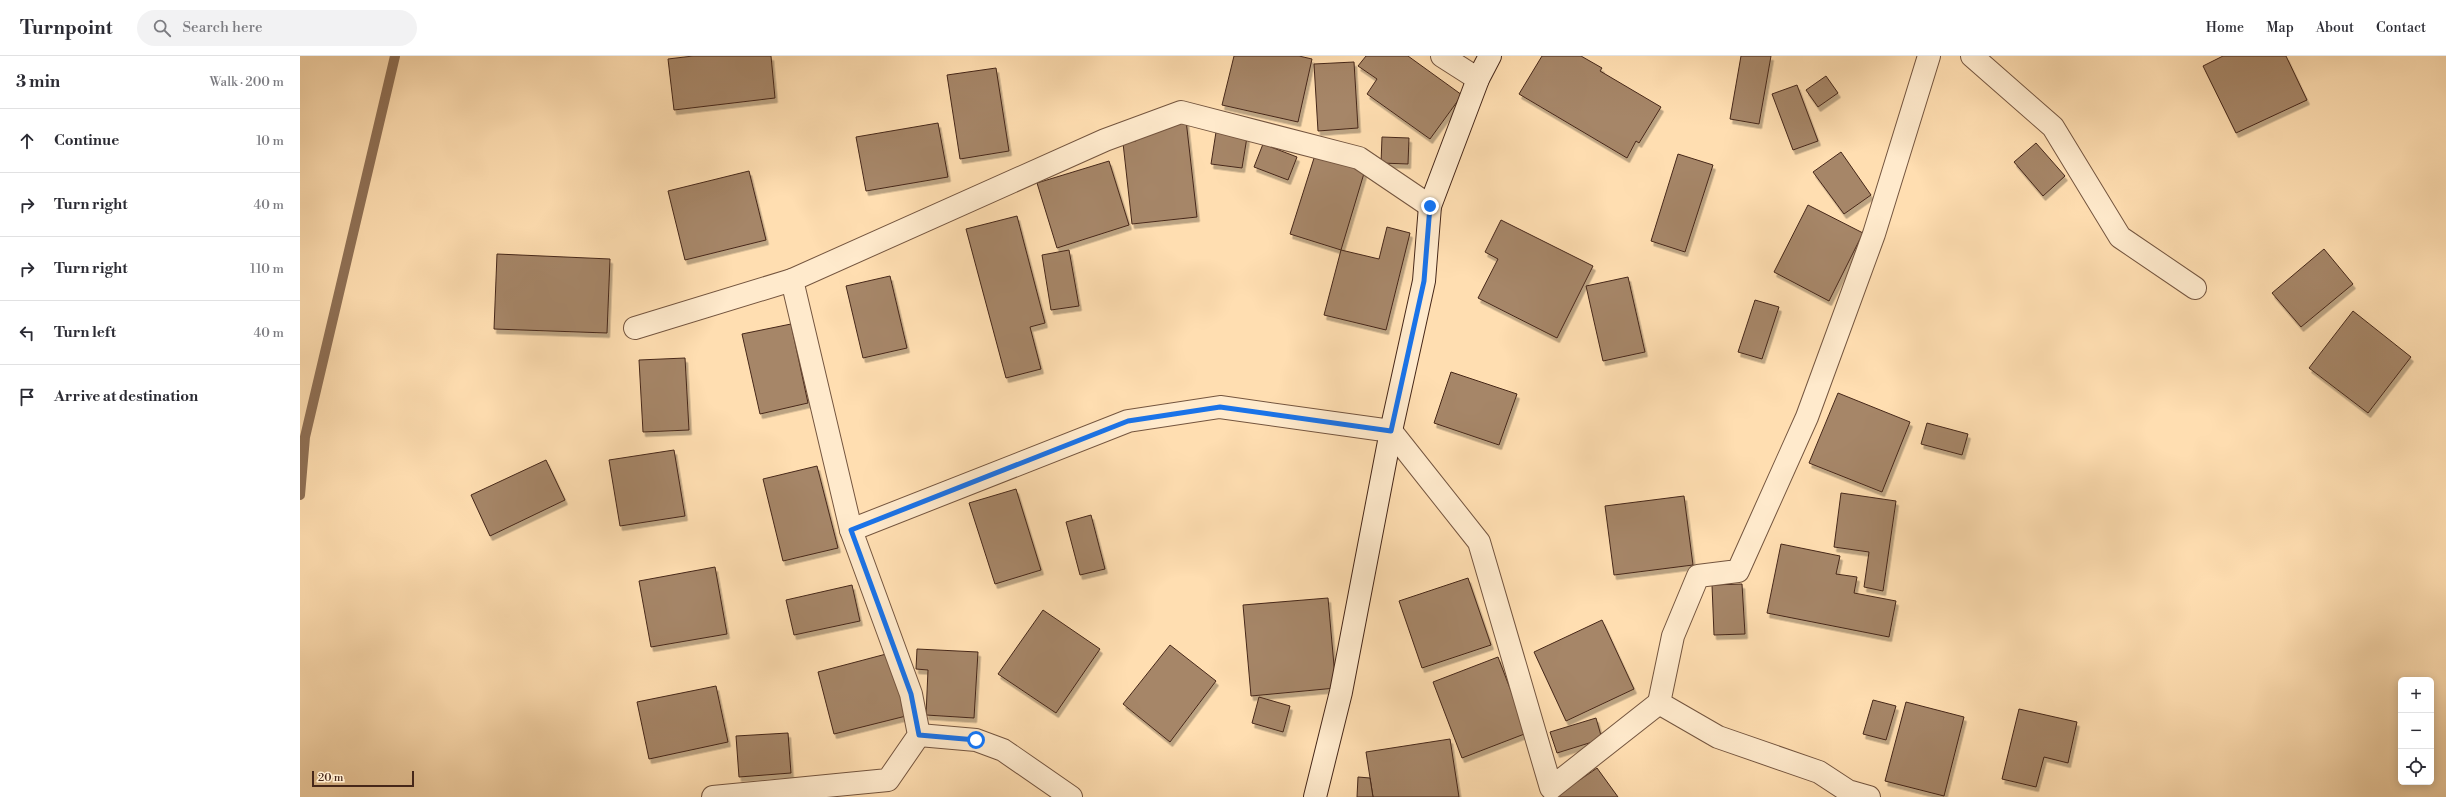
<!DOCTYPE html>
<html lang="en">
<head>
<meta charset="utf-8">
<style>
  :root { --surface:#fff; --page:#f2f2f3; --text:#2b2b33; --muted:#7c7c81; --line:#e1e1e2 }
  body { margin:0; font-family:"Libre Bodoni",serif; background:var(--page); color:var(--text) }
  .controls { position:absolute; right:12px; bottom:12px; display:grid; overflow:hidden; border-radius:6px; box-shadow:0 2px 10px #0003 }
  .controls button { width:36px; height:36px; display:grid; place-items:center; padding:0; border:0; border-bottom:1px solid var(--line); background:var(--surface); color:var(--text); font:20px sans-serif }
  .scale { position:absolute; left:12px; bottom:10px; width:102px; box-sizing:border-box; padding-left:4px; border:2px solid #462719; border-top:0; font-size:11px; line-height:14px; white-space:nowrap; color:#462719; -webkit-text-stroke:3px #ffeacc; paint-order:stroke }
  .stop { position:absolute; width:12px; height:12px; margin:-9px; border:3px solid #1a73e8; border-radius:50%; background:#fff }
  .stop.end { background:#1a73e8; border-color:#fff; box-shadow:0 1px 4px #0008 }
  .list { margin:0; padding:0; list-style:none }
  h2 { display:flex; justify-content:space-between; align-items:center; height:52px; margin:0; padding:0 16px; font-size:17px }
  h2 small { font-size:13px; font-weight:400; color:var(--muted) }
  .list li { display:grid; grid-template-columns:26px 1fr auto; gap:12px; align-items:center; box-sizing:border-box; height:64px; padding:0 16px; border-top:1px solid var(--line) }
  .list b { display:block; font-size:15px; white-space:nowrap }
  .list em { font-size:13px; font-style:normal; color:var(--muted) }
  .icon { flex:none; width:22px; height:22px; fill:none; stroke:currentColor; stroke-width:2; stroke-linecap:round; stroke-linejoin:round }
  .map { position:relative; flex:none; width:2146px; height:741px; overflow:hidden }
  header { display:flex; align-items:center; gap:24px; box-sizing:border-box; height:56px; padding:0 20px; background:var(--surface); border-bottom:1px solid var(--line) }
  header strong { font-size:19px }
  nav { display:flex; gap:22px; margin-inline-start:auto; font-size:14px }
  .search { width:280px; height:36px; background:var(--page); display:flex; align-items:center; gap:10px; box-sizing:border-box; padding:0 14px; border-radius:22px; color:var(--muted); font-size:15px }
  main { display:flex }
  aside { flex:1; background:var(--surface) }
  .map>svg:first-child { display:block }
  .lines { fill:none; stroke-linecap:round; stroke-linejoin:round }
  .stream { stroke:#8f7055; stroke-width:10 }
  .building { fill:#a68668; stroke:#462719; filter:url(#shadow) }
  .street-casing { stroke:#74553f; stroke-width:24 }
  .secondary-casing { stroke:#462719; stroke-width:24 }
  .street { stroke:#ffeacc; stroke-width:22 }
  .secondary { stroke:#ffeacc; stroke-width:22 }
  .route { stroke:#1a73e8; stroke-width:5 }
</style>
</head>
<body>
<header>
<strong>Turnpoint</strong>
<div class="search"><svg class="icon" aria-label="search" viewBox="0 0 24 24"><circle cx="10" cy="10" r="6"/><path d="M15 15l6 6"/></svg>Search here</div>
<nav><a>Home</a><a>Map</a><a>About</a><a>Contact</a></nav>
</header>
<main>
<aside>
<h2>3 min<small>Walk · 200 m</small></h2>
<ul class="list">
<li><svg class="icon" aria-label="ahead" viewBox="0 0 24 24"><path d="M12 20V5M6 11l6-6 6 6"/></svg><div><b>Continue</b></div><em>10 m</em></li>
<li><svg class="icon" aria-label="right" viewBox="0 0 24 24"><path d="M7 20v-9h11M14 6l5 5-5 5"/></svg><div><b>Turn right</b></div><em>40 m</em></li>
<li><svg class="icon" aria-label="right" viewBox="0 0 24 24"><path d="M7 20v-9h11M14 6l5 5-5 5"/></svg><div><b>Turn right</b></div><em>110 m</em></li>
<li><svg class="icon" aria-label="left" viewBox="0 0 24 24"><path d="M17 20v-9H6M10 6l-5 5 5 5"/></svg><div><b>Turn left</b></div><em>40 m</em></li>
<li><svg class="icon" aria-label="arrive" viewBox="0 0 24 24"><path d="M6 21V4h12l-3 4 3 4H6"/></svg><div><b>Arrive at destination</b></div></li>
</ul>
</aside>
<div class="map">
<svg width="2146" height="741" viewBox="0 0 2146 741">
  <defs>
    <filter id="shadow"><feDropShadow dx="2.5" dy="4.5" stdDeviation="0" flood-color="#0004"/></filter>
  </defs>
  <rect width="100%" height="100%" fill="#ffdeb1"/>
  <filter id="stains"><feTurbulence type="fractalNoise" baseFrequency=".005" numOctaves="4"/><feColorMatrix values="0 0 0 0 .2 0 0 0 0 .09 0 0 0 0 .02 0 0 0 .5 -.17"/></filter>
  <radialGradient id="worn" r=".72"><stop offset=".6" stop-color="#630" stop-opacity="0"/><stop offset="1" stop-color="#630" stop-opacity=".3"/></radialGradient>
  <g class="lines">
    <path class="stream" d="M0 439 5 381 95 0"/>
  </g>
  <g class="building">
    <path d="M393 0H471L475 42 374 54 368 3Z"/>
    <path d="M934 0H999L1012 3 998 66 922 49Z"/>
    <path d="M1066 0H1108L1162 39 1130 83 1067 38 1077 23 1058 10Z"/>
    <path d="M1242 0H1281L1302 12 1300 15 1361 51 1339 87 1336 85 1327 102 1219 38Z"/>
    <path d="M1441 0H1471L1459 68 1430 63Z"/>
    <path d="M1923 0H1986L2007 44 1936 77 1903 10Z"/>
    <path d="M1054 6 1058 72 1018 75 1014 8Z"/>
    <path d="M696 12 709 95 660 103 647 19Z"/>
    <path d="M1526 20 1538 37 1518 51 1506 34Z"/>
    <path d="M1497 29 1518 85 1493 94 1472 38Z"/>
    <path d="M886 64 897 161 832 168 823 87 836 85 834 70Z"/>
    <path d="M638 67 648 121 566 135 556 81Z"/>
    <path d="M916 76 947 81 942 112 911 108Z"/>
    <path d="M1082 81 1109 82 1108 108 1081 107Z"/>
    <path d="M1736 87 1765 120 1743 140 1714 106Z"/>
    <path d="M963 88 997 101 988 124 954 111Z"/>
    <path d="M1541 96 1571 139 1544 158 1513 116Z"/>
    <path d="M1378 98 1413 109 1385 196 1351 185Z"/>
    <path d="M1015 99 1065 114 1041 194 990 178Z"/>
    <path d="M809 105 829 169 757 192 737 127Z"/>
    <path d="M449 115 466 184 385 204 368 135Z"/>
    <path d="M1508 149 1563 177 1529 245 1474 216Z"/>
    <path d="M717 160 745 267 730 271 741 313 706 322 666 173Z"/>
    <path d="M1201 164 1293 210 1257 282 1178 242 1198 203 1185 196Z"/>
    <path d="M1087 171 1110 177 1086 274 1024 259 1041 194 1079 203Z"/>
    <path d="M2024 193 2053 228 2001 271 1972 237Z"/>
    <path d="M769 194 779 250 751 254 742 199Z"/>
    <path d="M197 198 310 203 307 277 194 273Z"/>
    <path d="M590 220 607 292 563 302 546 230Z"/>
    <path d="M1328 221 1345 296 1303 305 1286 230Z"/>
    <path d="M1455 244 1479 251 1462 303 1438 296Z"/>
    <path d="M2053 255 2111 301 2068 357 2009 312Z"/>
    <path d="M491 268 508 347 460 358 442 278Z"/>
    <path d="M385 302 389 374 343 376 339 304Z"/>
    <path d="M1151 316 1217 338 1199 389 1134 367Z"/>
    <path d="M1538 337 1610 366 1582 436 1509 407Z"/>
    <path d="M1627 367 1668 378 1662 399 1621 388Z"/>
    <path d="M374 394 385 460 320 470 309 404Z"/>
    <path d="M246 404 265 444 190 480 171 439Z"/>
    <path d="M517 410 538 492 483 505 463 423Z"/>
    <path d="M716 433 741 514 695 528 669 447Z"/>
    <path d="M1541 437 1596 445 1583 535 1564 531 1569 496 1534 491Z"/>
    <path d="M1384 440 1393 509 1314 519 1305 450Z"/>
    <path d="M791 459 805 513 780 519 766 466Z"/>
    <path d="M1481 488 1540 500 1536 518 1557 521 1554 537 1596 545 1589 581 1467 557Z"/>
    <path d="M415 511 427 578 351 591 339 525Z"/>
    <path d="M1168 522 1191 589 1122 612 1099 545Z"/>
    <path d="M1442 528 1445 578 1414 579 1412 529Z"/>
    <path d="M552 529 560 565 494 579 486 544Z"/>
    <path d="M1028 542 1036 632 951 640 943 549Z"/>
    <path d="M743 554 800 593 756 657 698 618Z"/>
    <path d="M1302 564 1334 633 1266 665 1234 596Z"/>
    <path d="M870 589 916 625 870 686 823 648Z"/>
    <path d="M617 593 678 596 674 662 626 659 628 614 616 613Z"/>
    <path d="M590 597 606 660 534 678 518 616Z"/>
    <path d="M1198 601 1227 677 1162 702 1133 626Z"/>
    <path d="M416 630 428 686 349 703 337 646Z"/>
    <path d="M959 641 990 650 983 676 952 667Z"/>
    <path d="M1573 644 1596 650 1586 684 1563 678Z"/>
    <path d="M1606 646 1664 661 1644 740 1585 725Z"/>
    <path d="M1719 653 1777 666 1768 707 1744 701 1736 731 1702 723Z"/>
    <path d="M1296 662 1302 683 1257 697 1250 676Z"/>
    <path d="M488 677 491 717 439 721 436 680Z"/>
    <path d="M1150 683 1159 741H1073L1066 696Z"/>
    <path d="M1297 712 1318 741H1255Z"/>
    <path d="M1058 721 1070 722 1073 741H1057Z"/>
  </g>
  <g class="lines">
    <g class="street-casing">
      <g id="street">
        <path d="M1142 0 1178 23"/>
        <path d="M1672 0 1753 71 1820 181 1895 232"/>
        <path d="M335 272 492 224 805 84 881 56 1059 102 1130 150"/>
        <path d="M551 474 828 365 920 351 1091 375 1179 486 1251 732 1359 647"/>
        <path d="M619 679 676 684 703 694 771 741"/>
        <path d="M413 741 588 724 619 679 611 638 551 474 492 224"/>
        <path d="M1569 741 1548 735 1519 716 1418 681 1359 647 1373 580 1398 520 1438 515 1507 361 1574 178 1629 0"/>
      </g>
    </g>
    <g class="secondary-casing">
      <path id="secondary" d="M1015 741 1041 636 1091 375 1124 225 1130 150 1178 23 1190 0"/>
    </g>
    <use href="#street" class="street"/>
    <use href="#secondary" class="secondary"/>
  </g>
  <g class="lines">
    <path class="route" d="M676 684 619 679 611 638 551 474 828 365 920 351 1091 375 1124 225 1130 150"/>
  </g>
  <rect width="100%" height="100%" filter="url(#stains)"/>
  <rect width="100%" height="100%" fill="url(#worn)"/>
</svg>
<div class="controls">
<button>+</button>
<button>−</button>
<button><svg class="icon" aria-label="locate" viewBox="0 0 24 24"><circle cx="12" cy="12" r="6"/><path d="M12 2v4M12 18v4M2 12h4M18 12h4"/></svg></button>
</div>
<div class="scale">20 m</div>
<div class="stop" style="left:676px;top:684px"></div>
<div class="stop end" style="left:1130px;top:150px"></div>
</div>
</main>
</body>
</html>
